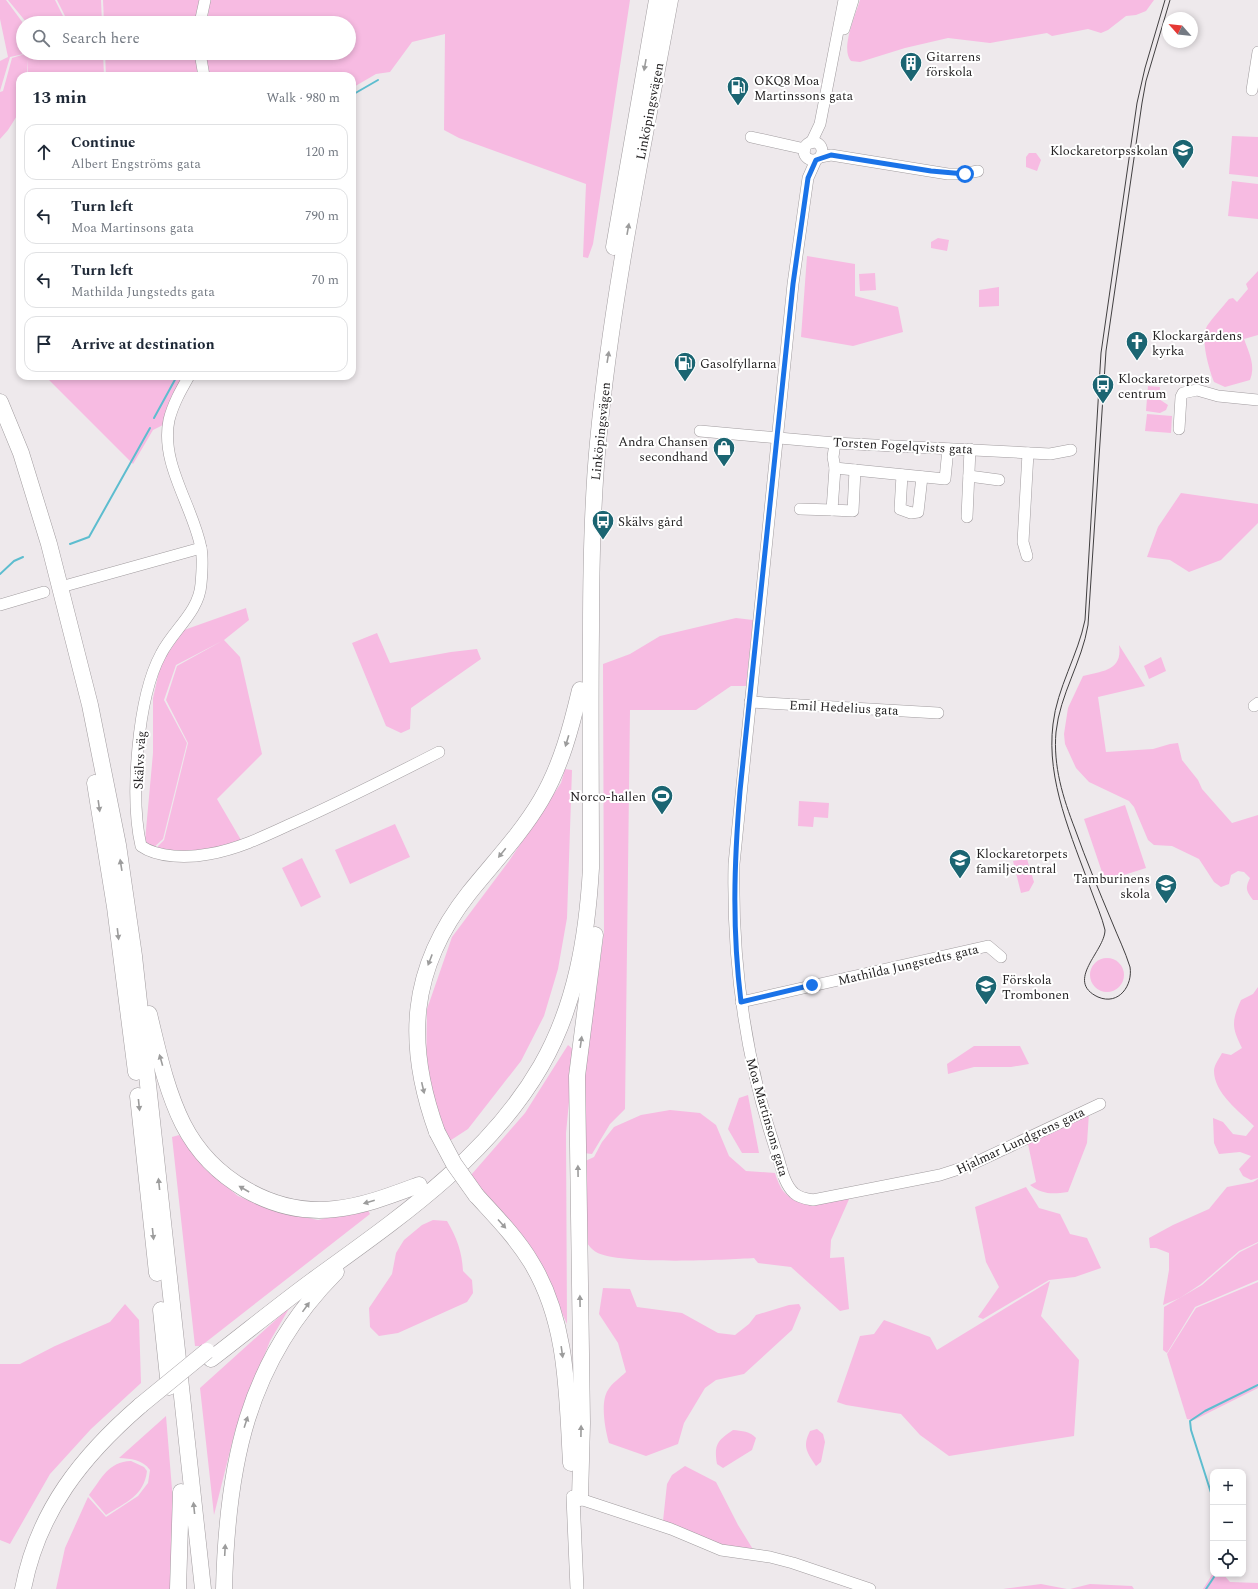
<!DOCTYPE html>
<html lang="en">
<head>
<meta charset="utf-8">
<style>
  :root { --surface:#fff; --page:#f6f6f7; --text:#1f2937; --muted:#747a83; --line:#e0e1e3 }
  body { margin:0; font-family:Spectral,serif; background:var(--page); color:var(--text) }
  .controls { position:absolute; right:12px; bottom:12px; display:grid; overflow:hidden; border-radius:8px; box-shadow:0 2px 6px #0003 }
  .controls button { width:36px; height:36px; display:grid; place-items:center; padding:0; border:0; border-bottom:1px solid var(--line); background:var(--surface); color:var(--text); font:20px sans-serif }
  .compass { position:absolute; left:1162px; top:12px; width:36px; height:36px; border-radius:50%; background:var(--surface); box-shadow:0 2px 6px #0003; rotate:297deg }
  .stop { position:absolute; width:12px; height:12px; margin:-9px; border:3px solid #1a73e8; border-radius:50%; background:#fff }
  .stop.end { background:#1a73e8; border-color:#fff; box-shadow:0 1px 4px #0008 }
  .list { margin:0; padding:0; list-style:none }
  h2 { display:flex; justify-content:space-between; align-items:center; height:52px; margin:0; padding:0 16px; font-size:17px }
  h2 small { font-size:13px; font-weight:400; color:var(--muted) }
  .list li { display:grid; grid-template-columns:26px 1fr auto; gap:12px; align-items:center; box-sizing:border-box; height:56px; margin:0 8px 8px; padding:0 8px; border:1px solid var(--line); border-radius:12px }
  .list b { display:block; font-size:15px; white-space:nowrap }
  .list p { margin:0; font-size:13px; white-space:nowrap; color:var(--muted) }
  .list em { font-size:13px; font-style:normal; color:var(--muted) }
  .icon { flex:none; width:22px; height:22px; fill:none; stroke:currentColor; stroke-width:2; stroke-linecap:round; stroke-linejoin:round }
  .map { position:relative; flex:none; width:1258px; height:1589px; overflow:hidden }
  .search { position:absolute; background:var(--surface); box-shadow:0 2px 6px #0003; left:16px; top:16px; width:340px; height:44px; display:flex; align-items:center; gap:10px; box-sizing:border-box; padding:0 14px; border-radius:22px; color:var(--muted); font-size:15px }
  .panel { position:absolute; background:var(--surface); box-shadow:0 2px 6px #0003; left:16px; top:72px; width:340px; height:308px; border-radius:12px }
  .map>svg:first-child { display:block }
  .green { fill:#f7bbe2 }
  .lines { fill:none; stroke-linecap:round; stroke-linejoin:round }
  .stream { stroke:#5dbdcf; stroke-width:2 }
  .minor-casing { stroke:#a19c9f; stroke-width:12 }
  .major-casing { stroke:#a19c9f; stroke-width:14 }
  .highway-casing { stroke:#a19c9f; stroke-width:17 }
  .minor { stroke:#fff; stroke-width:11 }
  .major { stroke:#fff; stroke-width:13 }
  .highway { stroke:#fff; stroke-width:16 }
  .tram { stroke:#413f40; stroke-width:1 }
  .highway-bridge-casing { stroke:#a19c9f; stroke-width:17; stroke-linecap:butt }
  .highway-bridge { stroke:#fff; stroke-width:16 }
  .oneway { fill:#9c9c9c }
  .route { stroke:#1a73e8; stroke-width:5 }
  .labels { text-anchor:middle; stroke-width:4; stroke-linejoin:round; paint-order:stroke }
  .poi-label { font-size:13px; fill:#242223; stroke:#fff; text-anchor:start }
  .street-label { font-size:13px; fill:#242223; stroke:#fff }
</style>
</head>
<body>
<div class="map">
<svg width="1258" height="1589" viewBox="0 0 1258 1589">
  <rect width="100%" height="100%" fill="#eee9ec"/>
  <g class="green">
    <path d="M0 0H6L23 23V53H28L10 57 0 91V61L8 57 0 19Z"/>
    <path d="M8 0H55L64 18 88 23H27Z"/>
    <path d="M57 0H101L102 23H90V20L65 16Z"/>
    <path d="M103 0H201L198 23H104Z"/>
    <path d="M210 0H630L593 244 588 258 583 257 586 184 459 138 444 130 445 34 412 42 390 72 376 74 352 88V76H209L206 53H349V23H207Z"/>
    <path d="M860 0H1154L1146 11 1136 15 1126 16 1108 30 1101 33 1088 29 1052 36 1047 33 990 43 948 38 905 48 860 62 851 61C840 49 856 14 860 0Z"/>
    <path d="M28 53H103L104 76H28V60L27 76H20V111L8 130 0 139V92L3 91 12 58Z"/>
    <path d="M105 53H197L200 76H106Z"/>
    <path d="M1232 136 1258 137V177L1229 174Z"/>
    <path d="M1029 153H1036L1041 160 1037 171 1026 167V157Z"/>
    <path d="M1232 181 1258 184V219L1228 216Z"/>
    <path d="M938 238 949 240 947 251 931 248V242Z"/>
    <path d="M807 256 855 264V296L898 307 903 332 853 346 801 337Z"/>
    <path d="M1258 271V335L1244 339C1249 353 1256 366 1250 380L1225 387 1214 382C1209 369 1200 339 1207 326 1213 317 1222 308 1229 299L1233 298 1237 302 1248 289 1246 284Z"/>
    <path d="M875 273 876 290 860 291 859 274Z"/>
    <path d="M999 287V306L979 307V290Z"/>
    <path d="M45 376H184L165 424 153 430 133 464Z"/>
    <path d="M1148 386 1160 387 1159 399 1168 405 1166 410 1160 413 1146 411Z"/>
    <path d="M1147 414 1172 416 1171 433 1145 431Z"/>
    <path d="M1181 493 1258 504V523L1221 560 1189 572 1170 560 1147 557 1158 527Z"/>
    <path d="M246 608 249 620 224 640 240 657 262 754 217 799 241 840 207 851 154 850 164 840 188 743 166 700 177 666 222 641 176 665 164 700 187 743 163 839 152 849 145 841 153 753V698L161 663 184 630Z"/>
    <path d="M736 618 753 620 746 686H731L696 710H630L625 1109 610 1124 592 1154 583 1153 585 1071 604 932 603 664 630 654 660 636Z"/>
    <path d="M377 633 390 663 451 652 477 649 481 659 411 708 410 729 401 733 386 726 352 643Z"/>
    <path d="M1119 645 1145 686 1098 697 1106 752 1153 749 1170 744 1178 743 1182 760 1198 780 1202 789 1232 823 1258 815V900H1253C1246 891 1245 888 1250 878L1244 872 1238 871 1231 875 1229 884 1221 887 1214 882 1199 859 1172 846 1154 845 1148 840 1134 807 1129 801 1089 782 1076 768 1065 744 1064 734 1068 708 1083 676C1102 671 1123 671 1119 645Z"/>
    <path d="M1161 657 1166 671 1149 679 1144 666Z"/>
    <path d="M565 769 572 770 567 918 558 969 544 1016 521 1061 468 1129 448 1142 426 1074 427 1009 452 937 509 861 561 783Z"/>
    <path d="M799 801 829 803 828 818 814 817 813 827 798 826Z"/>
    <path d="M1125 805 1146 868 1105 881 1084 819Z"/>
    <path d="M395 824 410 857 350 884 335 850Z"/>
    <path d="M302 858 321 897 301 907 282 868Z"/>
    <path d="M1027 859 1034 882 1029 891 1021 893 1013 861Z"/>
    <circle cx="1107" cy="975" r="17"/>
    <path d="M1258 987V1178L1251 1180 1243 1176 1239 1169 1251 1156 1240 1152 1219 1154 1214 1143 1213 1118 1223 1122 1233 1134 1246 1136 1254 1126C1240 1112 1214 1093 1214 1071 1214 1065 1219 1059 1222 1053L1231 1055 1242 1048C1232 1028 1231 1022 1241 1000L1253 994Z"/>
    <path d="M568 1045 574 1050 566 1133 567 1324 541 1267 471 1175 525 1113Z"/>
    <path d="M974 1046H1020L1029 1064 1011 1067H974L948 1074 947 1064Z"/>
    <path d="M748 1095 759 1153H742L728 1129 739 1098Z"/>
    <path d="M670 1110 700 1113 716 1125 729 1156 746 1171 775 1173C777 1179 780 1188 784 1192 803 1212 827 1202 850 1197L831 1240 830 1258 844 1257 849 1309 840 1311 791 1267 758 1263 754 1258C725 1260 617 1265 596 1252 592 1250 588 1244 585 1241L581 1163 594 1157 602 1142 614 1127 641 1115Z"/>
    <path d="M1089 1113 1087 1143 1068 1192C1053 1194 1043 1195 1030 1185L1036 1182 1028 1144Z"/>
    <path d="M179 1135 205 1169 238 1196 272 1210 318 1220 367 1208 370 1214 201 1346H195L172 1137Z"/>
    <path d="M1258 1179V1242L1239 1251 1201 1284 1180 1298 1163 1305 1169 1270V1253L1156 1248H1150L1149 1238 1173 1225 1209 1209 1227 1187 1253 1182Z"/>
    <path d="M1026 1187 1039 1208 1060 1214 1070 1234 1087 1238 1101 1268 1075 1277 1049 1280 983 1319 978 1317 999 1287 986 1262 975 1207Z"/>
    <path d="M433 1220 447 1221C457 1238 462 1252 463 1271L472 1280 473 1293 467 1302 398 1333 379 1336 370 1327 369 1308 392 1274 396 1253 404 1240 422 1225Z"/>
    <path d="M1258 1243V1280L1195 1307 1167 1353 1163 1350 1164 1307 1202 1285 1240 1252Z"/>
    <path d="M1050 1281 1041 1316 1079 1360 1074 1436 949 1456 920 1435 901 1414 846 1405 837 1402 860 1336 874 1334 884 1320 930 1337 937 1350Z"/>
    <path d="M1258 1282V1388L1194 1420 1187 1419 1167 1354 1196 1308Z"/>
    <path d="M603 1288 630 1289 637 1307 682 1313 718 1333 735 1335 749 1324 756 1315 789 1305 799 1304 801 1308 792 1330 744 1374 716 1380 705 1388 684 1423 678 1444 646 1456 609 1443C605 1429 600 1402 608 1390 612 1383 620 1378 626 1372L618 1343 599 1314Z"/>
    <path d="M125 1304 139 1320 141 1383 91 1429 50 1474 10 1544 0 1540V1364H20L55 1346 110 1322Z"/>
    <path d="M290 1307 270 1341 235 1431 214 1515 200 1388Z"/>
    <path d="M166 1416 176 1538 171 1589H56L65 1548 88 1497 106 1517 138 1496 148 1483 150 1470C142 1459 131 1459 119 1458Z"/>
    <path d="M817 1429 823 1434 825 1442 821 1462 816 1466C807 1452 802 1447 810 1431Z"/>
    <path d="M733 1430C742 1431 750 1431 756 1438L752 1450 723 1468 717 1464C714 1444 717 1441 733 1430Z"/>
    <path d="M131 1461 144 1467 147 1471C144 1496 126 1502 106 1515L89 1495C102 1478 108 1462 131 1461Z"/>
    <path d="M685 1466 716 1482 738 1525 754 1551 718 1546 663 1521 667 1484 672 1475Z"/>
    <path d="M1213 1573 1223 1574 1230 1582 1258 1583V1589H1203Z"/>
    <path d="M1041 1584 1067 1589H1003Z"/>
    <path d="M1090 1584 1132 1586 1134 1589H1070Z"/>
  </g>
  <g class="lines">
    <g class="stream">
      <path d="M352 95 378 80"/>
      <path d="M154 418 177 376"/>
      <path d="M70 544 89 537 150 428"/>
      <path d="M0 574 14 561 23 557"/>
      <path d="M1213 1499 1191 1430 1190 1421 1205 1411 1258 1385"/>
      <path d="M1206 1589 1216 1574"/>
    </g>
    <g class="minor-casing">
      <g id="minor">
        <path d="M200 23 205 0"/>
        <path d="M844 29 853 0"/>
        <path d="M200 53 204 76"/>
        <path d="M1252 90 1258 52"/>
        <path d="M751 137 805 149"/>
        <circle cx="813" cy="151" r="9"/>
        <path d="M811 143 820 124 844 0"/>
        <path d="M820 157 831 155 948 174H962L978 171"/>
        <path d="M816 160 808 178 793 284 734 864C732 962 745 1058 776 1151 781 1164 783 1183 794 1193 799 1198 807 1199 813 1200L940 1175 968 1166 1100 1104"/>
        <path d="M189 376C181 390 173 404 169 420 160 464 193 506 201 548 203 558 202 573 201 584 199 612 173 630 161 654 137 698 130 798 141 846 158 858 188 858 209 854 238 849 265 836 291 824 341 802 390 777 439 752"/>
        <path d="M1179 429 1181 397 1183 393 1197 390 1218 396 1258 400"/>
        <path d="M700 431 835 443 1050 454 1071 450"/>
        <path d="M835 443 833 457 835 468 945 479 948 449"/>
        <path d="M835 468 832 510 853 511 855 470"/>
        <path d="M902 475 900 509 911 513 918 512 922 477"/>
        <path d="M969 476 999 480"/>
        <path d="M800 509 832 510"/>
        <path d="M967 517 970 449"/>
        <path d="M1027 556 1023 542 1028 453"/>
        <path d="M68 585 201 548"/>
        <path d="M0 605 44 592"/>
        <path d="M750 702 938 713"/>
        <path d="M1254 706 1258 703"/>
        <path d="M741 1002 988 946 1001 957"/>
        <path d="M574 1497 671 1529 721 1550 770 1557 793 1563 870 1589"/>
      </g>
    </g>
    <g class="major-casing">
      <path id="major" d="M573 1497 577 1589"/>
    </g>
    <g class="highway-casing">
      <g id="highway">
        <path d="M614 247 657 0"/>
        <path d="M0 402 21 453 49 544 90 705 118 845 134 956 203 1589"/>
        <path d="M95 783 115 907 136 1072"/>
        <path d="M149 1014C158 1051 166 1090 183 1124 211 1179 273 1216 335 1209 364 1206 392 1195 419 1185"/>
        <path d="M138 1096 157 1273"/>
        <path d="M437 1132C405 1044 409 969 469 893 493 863 521 834 541 800 561 766 571 728 580 690"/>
        <path d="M476 1195C495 1216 516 1237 531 1262 568 1322 567 1395 571 1463"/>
        <path d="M161 1310 169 1387"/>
        <path d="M211 1359C245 1333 278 1306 312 1281 396 1220 488 1158 541 1066 576 1005 587 937 591 868 591 789 590 710 591 631 591 568 592 505 598 442 612 294 643 147 670 0"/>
        <path d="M580 1498 582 1423 577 1076 595 935"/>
        <path d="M23 1589C38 1511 82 1456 141 1405"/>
        <path d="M178 1589 181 1492"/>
        <path d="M224 1589C227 1467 246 1362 336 1272"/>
      </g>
    </g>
    <use href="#minor" class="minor"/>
    <use href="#major" class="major"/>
    <use href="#highway" class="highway"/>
    <path class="tram" d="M1165 0 1145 68 1137 103 1101 353 1085 620C1078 655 1057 688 1053 724 1046 781 1072 837 1091 890 1096 904 1102 917 1105 930 1105 951 1064 981 1098 997 1119 1006 1133 985 1130 967 1125 951 1118 937 1112 922 1099 891 1086 860 1075 829 1063 798 1053 766 1056 732 1060 694 1082 662 1088 625L1106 351 1142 103 1146 81 1170 0"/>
    <g class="highway-bridge-casing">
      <g id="highway-bridge">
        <path d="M437 1132 454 1164 476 1195"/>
        <path d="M141 1405 207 1351"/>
      </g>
    </g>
    <use href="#highway-bridge" class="highway-bridge"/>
  </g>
  <defs><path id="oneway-solid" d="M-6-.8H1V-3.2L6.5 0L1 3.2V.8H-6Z"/></defs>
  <g class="oneway">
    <use href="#oneway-solid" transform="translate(645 65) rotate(100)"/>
    <use href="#oneway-solid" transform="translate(628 229) rotate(-80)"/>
    <use href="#oneway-solid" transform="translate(608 357) rotate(-81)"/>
    <use href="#oneway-solid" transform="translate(567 741) rotate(107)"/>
    <use href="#oneway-solid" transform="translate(99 806) rotate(82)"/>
    <use href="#oneway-solid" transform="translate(502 853) rotate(129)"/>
    <use href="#oneway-solid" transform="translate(121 865) rotate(-99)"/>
    <use href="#oneway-solid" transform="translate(118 934) rotate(83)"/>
    <use href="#oneway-solid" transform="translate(430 960) rotate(111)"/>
    <use href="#oneway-solid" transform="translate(581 1042) rotate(-82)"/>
    <use href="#oneway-solid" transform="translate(161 1060) rotate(-106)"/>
    <use href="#oneway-solid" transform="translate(423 1088) rotate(77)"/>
    <use href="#oneway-solid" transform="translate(139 1105) rotate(84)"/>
    <use href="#oneway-solid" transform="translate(578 1171) rotate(-91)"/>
    <use href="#oneway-solid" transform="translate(159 1184) rotate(-96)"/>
    <use href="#oneway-solid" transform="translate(244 1189) rotate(-150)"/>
    <use href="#oneway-solid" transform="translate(369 1202) rotate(164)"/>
    <use href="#oneway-solid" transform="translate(502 1224) rotate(48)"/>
    <use href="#oneway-solid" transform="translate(153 1234) rotate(84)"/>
    <use href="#oneway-solid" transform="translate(580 1301) rotate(-91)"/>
    <use href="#oneway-solid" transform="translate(306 1307) rotate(-54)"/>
    <use href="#oneway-solid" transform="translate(562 1352) rotate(82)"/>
    <use href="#oneway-solid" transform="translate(246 1422) rotate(-72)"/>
    <use href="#oneway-solid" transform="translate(581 1431) rotate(-89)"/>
    <use href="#oneway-solid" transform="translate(194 1508) rotate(-96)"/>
    <use href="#oneway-solid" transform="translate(225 1550) rotate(-87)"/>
  </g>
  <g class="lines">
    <path class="route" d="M812 985 741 1002C732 929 734 864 740 791L793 284 808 178 816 160 831 155 931 171 965 174"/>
  </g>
  <defs>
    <g id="building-pin" transform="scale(1.15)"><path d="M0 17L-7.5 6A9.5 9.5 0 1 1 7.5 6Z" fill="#1b6572" stroke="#fff"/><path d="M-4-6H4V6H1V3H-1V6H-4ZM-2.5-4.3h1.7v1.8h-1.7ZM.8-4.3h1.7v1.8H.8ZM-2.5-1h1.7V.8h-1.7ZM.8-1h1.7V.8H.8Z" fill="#fff"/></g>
    <g id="fuel-pin" transform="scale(1.15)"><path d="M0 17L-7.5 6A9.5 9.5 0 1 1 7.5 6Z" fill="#1b6572" stroke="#fff"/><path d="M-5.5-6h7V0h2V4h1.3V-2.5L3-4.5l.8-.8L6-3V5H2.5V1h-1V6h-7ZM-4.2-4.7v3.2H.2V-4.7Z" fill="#fff"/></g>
    <g id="school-pin" transform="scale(1.15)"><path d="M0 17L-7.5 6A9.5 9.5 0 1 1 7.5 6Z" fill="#1b6572" stroke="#fff"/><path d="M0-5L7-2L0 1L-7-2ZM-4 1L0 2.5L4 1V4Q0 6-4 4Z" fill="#fff"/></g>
    <g id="church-pin" transform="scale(1.15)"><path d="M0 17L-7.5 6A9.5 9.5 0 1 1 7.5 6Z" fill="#1b6572" stroke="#fff"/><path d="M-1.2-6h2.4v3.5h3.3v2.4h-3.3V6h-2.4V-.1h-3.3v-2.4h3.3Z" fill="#fff"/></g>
    <g id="bus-pin" transform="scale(1.15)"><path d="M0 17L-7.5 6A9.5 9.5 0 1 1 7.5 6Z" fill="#1b6572" stroke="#fff"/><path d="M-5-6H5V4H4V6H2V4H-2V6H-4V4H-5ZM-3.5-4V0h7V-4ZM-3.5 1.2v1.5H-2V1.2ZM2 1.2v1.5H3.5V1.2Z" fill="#fff"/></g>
    <g id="shop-pin" transform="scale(1.15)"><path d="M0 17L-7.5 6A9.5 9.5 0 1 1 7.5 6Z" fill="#1b6572" stroke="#fff"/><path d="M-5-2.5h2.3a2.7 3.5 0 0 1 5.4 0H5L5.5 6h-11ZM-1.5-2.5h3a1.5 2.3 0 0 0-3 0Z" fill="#fff"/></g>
    <g id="stadium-pin" transform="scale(1.15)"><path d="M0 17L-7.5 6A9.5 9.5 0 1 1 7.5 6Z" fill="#1b6572" stroke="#fff"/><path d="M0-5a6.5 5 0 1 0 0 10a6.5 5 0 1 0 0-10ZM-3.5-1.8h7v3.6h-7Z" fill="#fff"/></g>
  </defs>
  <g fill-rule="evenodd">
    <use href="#building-pin" x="911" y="63"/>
    <use href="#fuel-pin" x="738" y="87"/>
    <use href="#school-pin" x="1183" y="150"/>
    <use href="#church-pin" x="1137" y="342"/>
    <use href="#fuel-pin" x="685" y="363"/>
    <use href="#bus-pin" x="1103" y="385"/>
    <use href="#shop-pin" x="724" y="448"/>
    <use href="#bus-pin" x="603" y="521"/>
    <use href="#stadium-pin" x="662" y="796"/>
    <use href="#school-pin" x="960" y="860"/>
    <use href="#school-pin" x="1166" y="885"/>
    <use href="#school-pin" x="986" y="986"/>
  </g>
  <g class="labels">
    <g class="poi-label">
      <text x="926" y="61">Gitarrens<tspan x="926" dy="15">förskola</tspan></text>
      <text x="754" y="85">OKQ8 Moa<tspan x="754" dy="15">Martinssons gata</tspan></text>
      <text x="1168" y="155" text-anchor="end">Klockaretorpsskolan</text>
      <text x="1152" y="340">Klockargårdens<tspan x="1152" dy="15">kyrka</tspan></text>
      <text x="700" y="368">Gasolfyllarna</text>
      <text x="1118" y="383">Klockaretorpets<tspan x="1118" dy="15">centrum</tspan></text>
      <text x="708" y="446" text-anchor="end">Andra Chansen<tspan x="708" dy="15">secondhand</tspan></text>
      <text x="618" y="526">Skälvs gård</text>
      <text x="646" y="801" text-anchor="end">Norco-hallen</text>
      <text x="976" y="858">Klockaretorpets<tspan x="976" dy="15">familjecentral</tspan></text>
      <text x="1150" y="883" text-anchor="end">Tamburinens<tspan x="1150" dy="15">skola</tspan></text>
      <text x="1002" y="984">Förskola<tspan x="1002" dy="15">Trombonen</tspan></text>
    </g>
    <g class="street-label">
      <text transform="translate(649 111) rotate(-79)" y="5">Linköpingsvägen</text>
      <text transform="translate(600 431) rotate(-84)" y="5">Linköpingsvägen</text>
      <text transform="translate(903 445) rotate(3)" y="5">Torsten Fogelqvists gata</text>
      <text transform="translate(844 707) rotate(3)" y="5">Emil Hedelius gata</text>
      <text transform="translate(139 760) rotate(-87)" y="5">Skälvs väg</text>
      <text transform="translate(908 964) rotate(-13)" y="5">Mathilda Jungstedts gata</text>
      <text transform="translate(768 1117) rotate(74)" y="5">Moa Martinsons gata</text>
      <text transform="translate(1020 1140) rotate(-25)" y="5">Hjalmar Lundgrens gata</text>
    </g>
  </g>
</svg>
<div class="controls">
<button>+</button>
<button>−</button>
<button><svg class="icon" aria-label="locate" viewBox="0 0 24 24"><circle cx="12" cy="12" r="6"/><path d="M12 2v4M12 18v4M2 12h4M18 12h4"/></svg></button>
</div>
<svg class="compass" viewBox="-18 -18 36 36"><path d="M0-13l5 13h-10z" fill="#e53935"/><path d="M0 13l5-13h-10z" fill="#747a83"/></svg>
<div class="stop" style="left:965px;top:174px"></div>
<div class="stop end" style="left:812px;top:985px"></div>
<div class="search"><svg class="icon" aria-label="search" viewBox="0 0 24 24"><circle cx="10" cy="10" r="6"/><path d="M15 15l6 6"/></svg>Search here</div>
<section class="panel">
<h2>13 min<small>Walk · 980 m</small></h2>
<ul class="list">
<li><svg class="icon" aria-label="ahead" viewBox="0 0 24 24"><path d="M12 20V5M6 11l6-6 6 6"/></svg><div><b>Continue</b><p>Albert Engströms gata</p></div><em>120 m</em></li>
<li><svg class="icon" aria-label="left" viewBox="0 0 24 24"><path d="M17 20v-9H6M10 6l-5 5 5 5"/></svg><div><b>Turn left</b><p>Moa Martinsons gata</p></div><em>790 m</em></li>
<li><svg class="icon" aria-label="left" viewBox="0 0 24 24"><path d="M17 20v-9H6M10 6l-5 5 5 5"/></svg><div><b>Turn left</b><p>Mathilda Jungstedts gata</p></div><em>70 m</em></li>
<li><svg class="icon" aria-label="arrive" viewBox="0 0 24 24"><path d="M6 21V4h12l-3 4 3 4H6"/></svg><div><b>Arrive at destination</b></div></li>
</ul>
</section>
</div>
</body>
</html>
